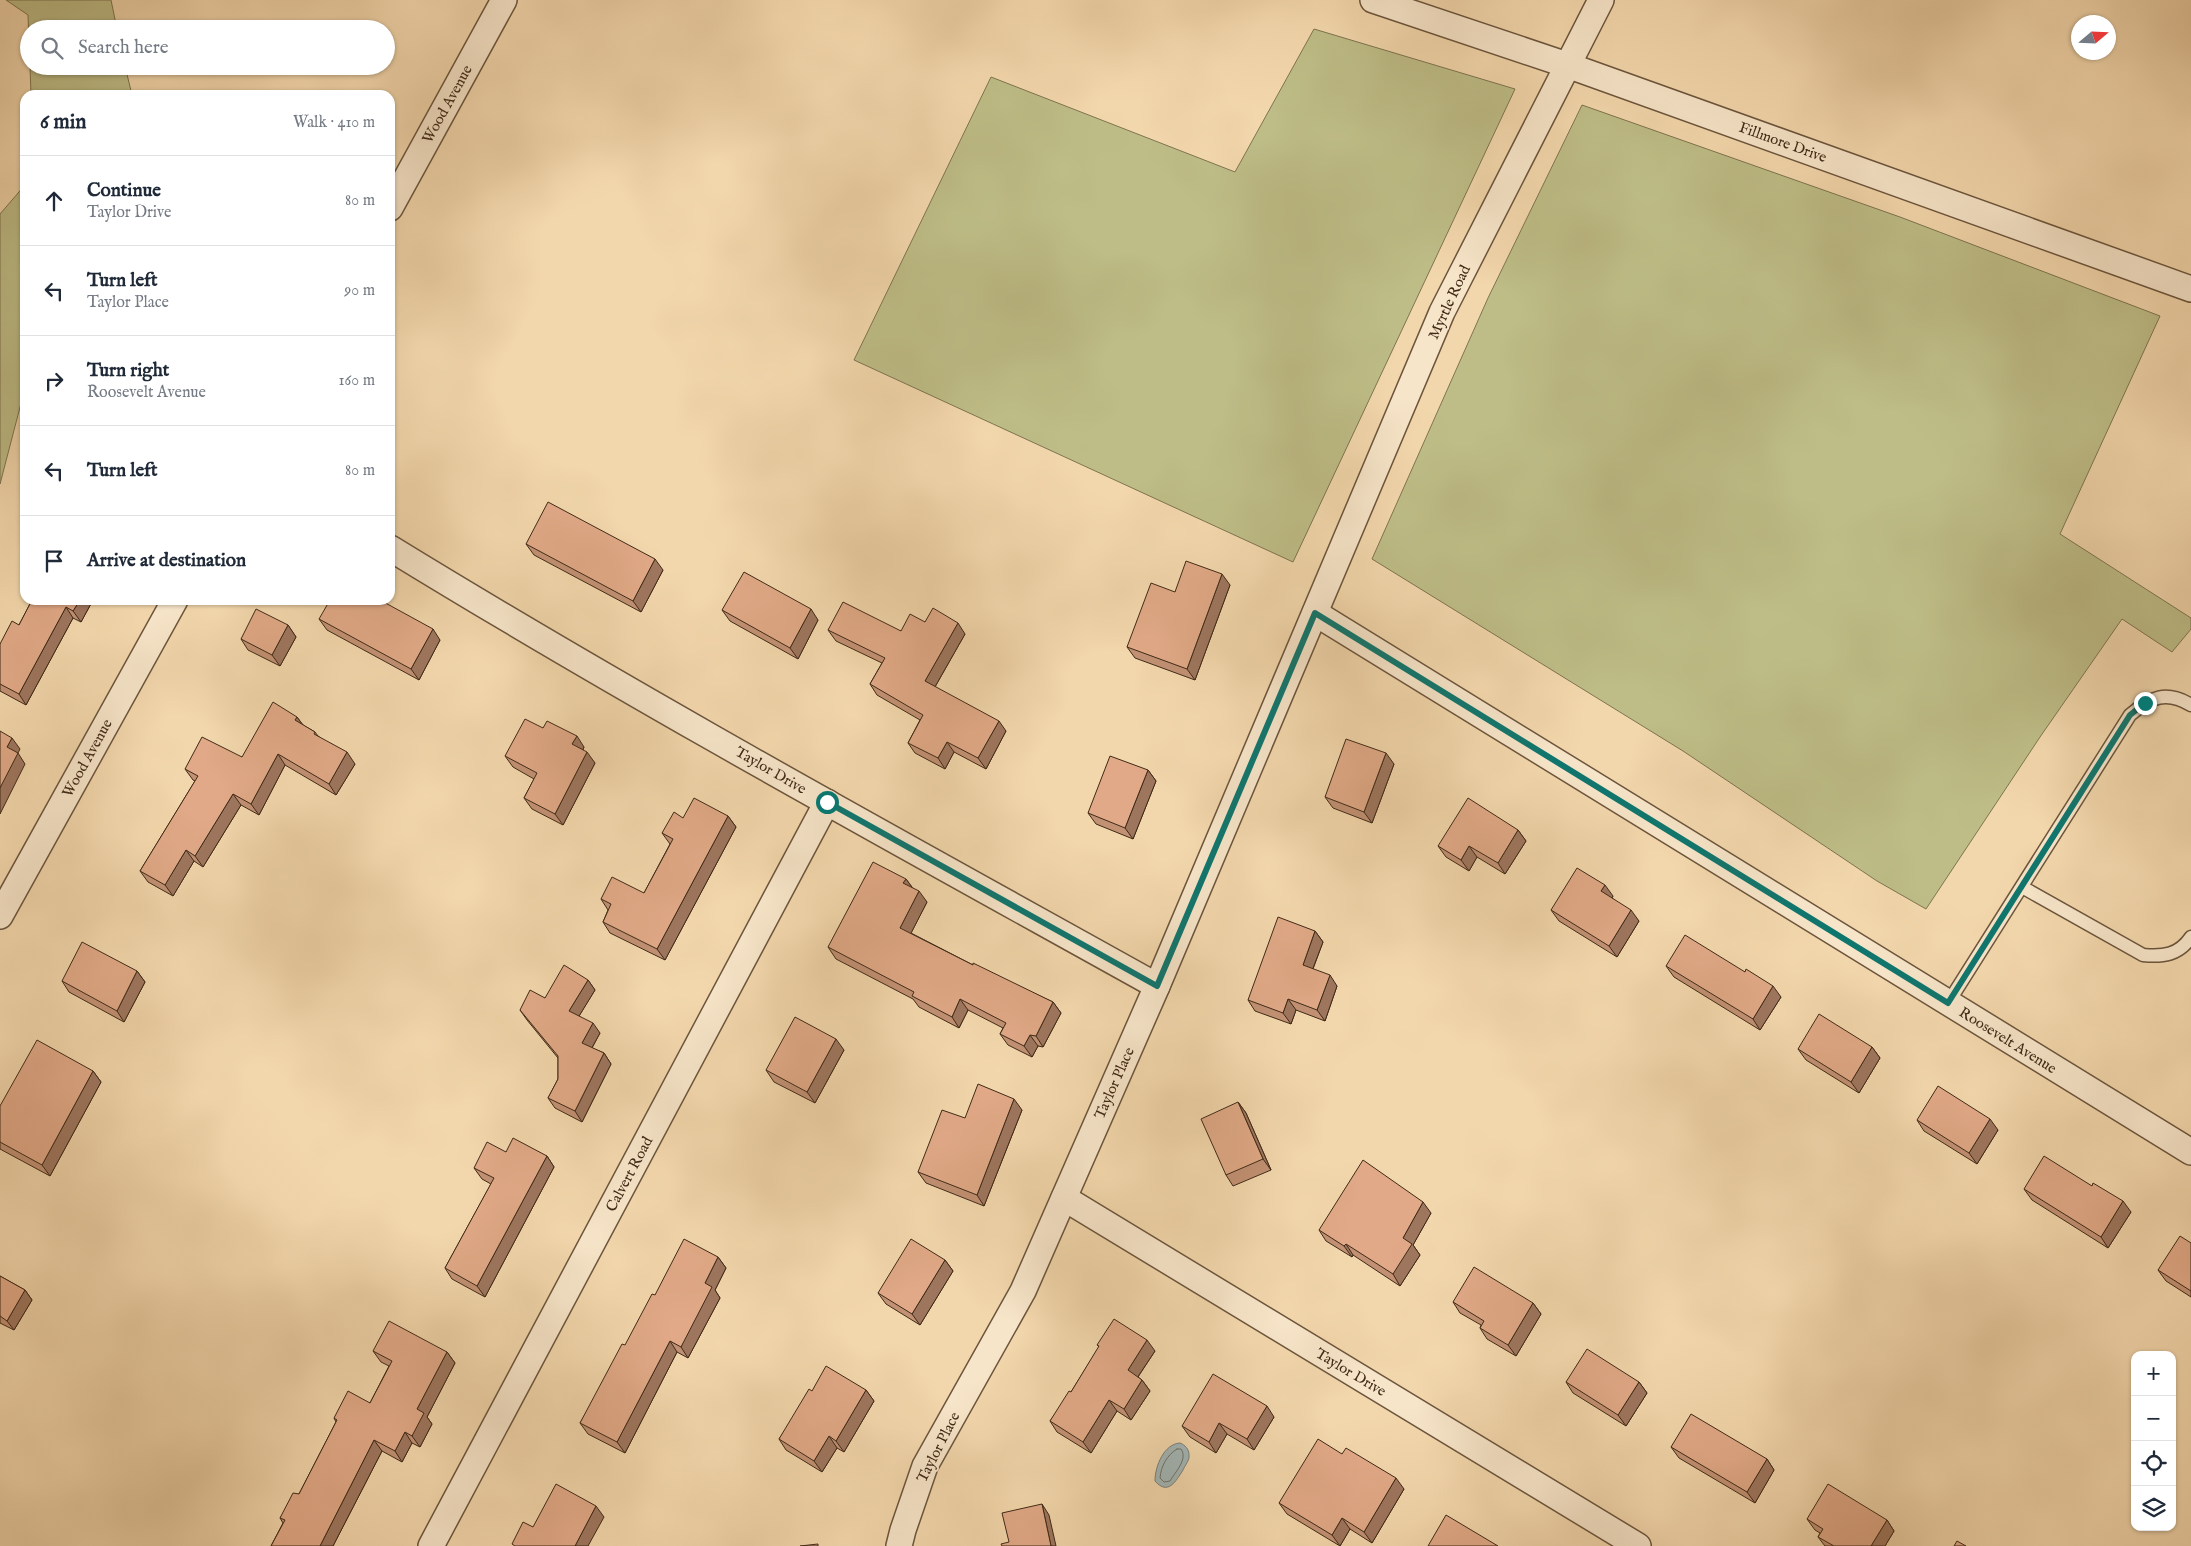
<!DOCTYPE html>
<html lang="en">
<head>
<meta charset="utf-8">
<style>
  :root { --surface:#fff; --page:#f6f6f7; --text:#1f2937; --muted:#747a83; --line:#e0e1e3 }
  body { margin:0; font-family:"IM FELL English",serif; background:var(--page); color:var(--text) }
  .controls { position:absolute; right:15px; bottom:15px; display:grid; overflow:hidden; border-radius:10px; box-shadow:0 1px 4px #0004 }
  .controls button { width:45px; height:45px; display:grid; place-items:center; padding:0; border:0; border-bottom:1px solid var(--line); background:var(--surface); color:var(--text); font:25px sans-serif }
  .compass { position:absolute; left:2071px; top:15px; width:45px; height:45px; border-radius:50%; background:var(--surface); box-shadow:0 1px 4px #0004; rotate:71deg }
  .stop { position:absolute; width:15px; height:15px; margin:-11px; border:4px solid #0f766e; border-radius:50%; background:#fff }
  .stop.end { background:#0f766e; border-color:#fff; box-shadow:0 1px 5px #0008 }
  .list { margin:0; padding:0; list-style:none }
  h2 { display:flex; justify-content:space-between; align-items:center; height:65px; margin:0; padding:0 20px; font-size:21px }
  h2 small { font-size:16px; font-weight:400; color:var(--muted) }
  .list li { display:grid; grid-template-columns:32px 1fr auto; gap:15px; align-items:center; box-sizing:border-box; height:90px; padding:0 20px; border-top:1px solid var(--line) }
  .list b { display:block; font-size:19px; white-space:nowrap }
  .list p { margin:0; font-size:16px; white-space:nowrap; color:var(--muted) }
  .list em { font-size:16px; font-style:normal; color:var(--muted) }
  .icon { flex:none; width:28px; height:28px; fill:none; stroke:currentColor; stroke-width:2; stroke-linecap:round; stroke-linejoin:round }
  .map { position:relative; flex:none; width:2191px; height:1546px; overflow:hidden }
  .search { position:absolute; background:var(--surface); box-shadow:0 1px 4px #0004; left:20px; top:20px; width:375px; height:55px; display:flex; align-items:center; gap:12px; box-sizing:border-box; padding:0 18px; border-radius:28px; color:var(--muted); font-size:19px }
  .panel { position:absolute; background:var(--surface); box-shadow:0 1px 4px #0004; left:20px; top:90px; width:375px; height:515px; border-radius:15px }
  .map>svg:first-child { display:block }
  .green { fill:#bebd87; stroke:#7e744f }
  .water { fill:#a2b6b6; stroke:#7a7e76 }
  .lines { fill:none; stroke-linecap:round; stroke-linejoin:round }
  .shore { stroke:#707066; stroke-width:1 }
  .service-casing { stroke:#6c553c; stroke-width:15 }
  .minor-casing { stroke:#6c553c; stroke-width:28 }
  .service { stroke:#f7e5c9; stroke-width:12 }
  .minor { stroke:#f7e5c9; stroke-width:25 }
  .wall { fill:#c29174; stroke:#3f2a17 }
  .shaded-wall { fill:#9e765e; stroke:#3f2a17 }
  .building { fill:#e1a987; stroke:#3f2a17 }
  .route { stroke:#0f766e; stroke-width:6 }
  .labels { text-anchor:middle; stroke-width:4; stroke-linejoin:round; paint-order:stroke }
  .street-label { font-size:15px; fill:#3f2a17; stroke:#f7e5c9 }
</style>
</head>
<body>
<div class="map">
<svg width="2191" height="1546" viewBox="0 0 2191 1546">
  <rect width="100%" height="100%" fill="#f3d7ac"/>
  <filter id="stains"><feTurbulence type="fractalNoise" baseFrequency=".004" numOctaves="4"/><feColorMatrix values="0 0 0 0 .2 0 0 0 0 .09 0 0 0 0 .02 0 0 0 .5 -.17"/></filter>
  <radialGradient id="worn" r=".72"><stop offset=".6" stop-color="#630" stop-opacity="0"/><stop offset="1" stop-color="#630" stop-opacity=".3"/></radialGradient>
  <g class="green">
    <path d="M6 0H111L117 29H29V42L28 15Z"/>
    <path d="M1314 29 1515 89 1293 562 854 360 991 77 1235 172Z"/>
    <path d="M30 66H125L132 95H31Z"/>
    <path d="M1582 105 1900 217 2160 316 2060 534 2191 618V629L2172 652 2122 619 2040 737 1926 909 1877 881 1683 751 1372 559 1488 298Z"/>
    <path d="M25 185V388L0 484V214Z"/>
  </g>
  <path class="water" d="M1180 1443C1185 1445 1189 1449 1189 1455 1190 1460 1185 1465 1183 1470 1176 1481 1168 1496 1155 1481 1155 1466 1164 1444 1180 1443Z"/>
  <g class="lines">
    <path class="shore" d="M1177 1449H1181C1188 1459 1176 1471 1170 1481L1164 1482 1160 1478C1161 1466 1167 1455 1177 1449Z"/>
    <g class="service-casing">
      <g id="service">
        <path d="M2022 887 2143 955C2163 957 2179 955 2191 937"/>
        <path d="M1948 1003 2130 715C2151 697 2166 690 2191 705"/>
      </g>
    </g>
    <g class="minor-casing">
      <g id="minor">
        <path d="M1373 0 1567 65 2191 289"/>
        <path d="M390 208 504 0"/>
        <path d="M390 548C641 702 900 843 1157 986"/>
        <path d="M1315 613 2191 1152"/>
        <path d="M0 916 175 600"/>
        <path d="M1064 1198 1638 1546"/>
        <path d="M431 1546 827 802"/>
        <path d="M899 1546 903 1530 925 1466 1023 1291 1157 986 1442 312 1601 0"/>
      </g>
    </g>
    <use href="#service" class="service"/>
    <use href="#minor" class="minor"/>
  </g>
  <g class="wall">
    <path d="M526 544 663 570 641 612 534 555Z"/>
    <path d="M1230 585 1195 680 1135 658 1127 647 1175 592Z"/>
    <path d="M32 600H93L81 622 73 618 26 705 0 691V644L19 625Z"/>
    <path d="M722 610 818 620 798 659 730 621Z"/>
    <path d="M319 619 440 640 419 680 327 630Z"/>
    <path d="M925 622 965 634 935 687 1006 731 986 769 954 752 945 769 915 753 908 743 920 720 877 695 870 684 882 663 836 641 828 630 901 631Z"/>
    <path d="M288 625 296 637 280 666 248 650 241 639Z"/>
    <path d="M297 717 303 725 315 732 318 736 355 764 336 795 285 765 259 815 241 805 203 867 194 861 173 896 148 882 140 871 195 781 193 780 185 769 242 757Z"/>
    <path d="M543 728 584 747 583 750 595 763 563 825 532 809 524 798 534 779 513 767 505 756Z"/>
    <path d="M1394 764 1372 823 1333 808 1325 797Z"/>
    <path d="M1148 770 1156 781 1133 839 1096 824 1088 813Z"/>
    <path d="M728 816 736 827 665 960 610 933 603 922 608 910 601 899 644 893 670 844 662 833 683 818Z"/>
    <path d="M1518 830 1526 841 1505 874 1477 857 1469 871 1446 857 1438 846Z"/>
    <path d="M906 879 912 887 927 902 911 933 973 965 1053 1002 1061 1013 1043 1047 1038 1046 1032 1057 1008 1045 1000 1034 1003 1028 968 1010 959 1028 919 1007 913 999 836 959 828 947Z"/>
    <path d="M1613 896 1612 898 1639 921 1617 957 1559 921 1551 910Z"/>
    <path d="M1315 931 1323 942 1313 969 1337 986 1325 1021 1296 1010 1291 1024 1255 1011 1248 1000Z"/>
    <path d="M1666 966 1745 972 1781 997 1760 1030 1674 977Z"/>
    <path d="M137 971 145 982 124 1022 69 992 62 981Z"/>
    <path d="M588 980 595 990 579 1016 600 1033 592 1048 604 1053 611 1064 582 1122 555 1108 548 1098 558 1079V1058L527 1020 520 1010 545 998Z"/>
    <path d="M1872 1047 1880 1058 1859 1093 1806 1060 1798 1049Z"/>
    <path d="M844 1050 815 1103 774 1082 766 1070Z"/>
    <path d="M93 1071 101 1082 50 1176 0 1149V1106Z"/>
    <path d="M1238 1102 1246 1113 1271 1170 1233 1186 1226 1175Z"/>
    <path d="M1022 1110 984 1206 926 1183 918 1172 965 1118Z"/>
    <path d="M1917 1120 1998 1130 1977 1164 1924 1131Z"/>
    <path d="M506 1152 547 1156 554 1167 485 1297 452 1279 445 1268 491 1184 482 1179 474 1168Z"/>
    <path d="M2024 1189 2131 1212 2108 1248 2032 1200Z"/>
    <path d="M1431 1213 1413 1245 1420 1255 1400 1286 1353 1255 1352 1257 1326 1241 1319 1230Z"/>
    <path d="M2191 1243V1297L2166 1281 2158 1270Z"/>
    <path d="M718 1257 726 1268 715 1290 720 1298 688 1358 677 1352 625 1453 588 1434 580 1423 655 1295Z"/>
    <path d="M945 1260 953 1271 920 1325 886 1304 878 1293Z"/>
    <path d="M0 1276 25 1290 32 1300 14 1330 0 1323Z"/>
    <path d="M1453 1302 1533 1303 1541 1314 1516 1356 1487 1339 1480 1328 1481 1325 1460 1313Z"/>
    <path d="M1097 1345 1155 1351 1138 1377 1142 1380 1150 1391 1131 1420 1117 1411 1091 1453 1057 1432 1050 1421 1071 1392 1099 1347Z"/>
    <path d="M373 1351 447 1352 455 1363 427 1417 432 1424 420 1447 412 1443 402 1462 382 1451 333 1546H271L283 1523 280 1518 299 1494 336 1422 334 1418 370 1403 389 1366 381 1362Z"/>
    <path d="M1566 1382H1639L1647 1393 1626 1426 1573 1393Z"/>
    <path d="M866 1390 874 1401 844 1452 837 1448 822 1472 786 1450 779 1439 812 1391Z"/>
    <path d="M1274 1417 1254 1450 1227 1434 1216 1453 1190 1437 1182 1426Z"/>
    <path d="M1671 1447 1767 1459 1774 1470 1755 1503 1679 1458Z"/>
    <path d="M1342 1454 1404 1489 1372 1543 1350 1529 1340 1546 1287 1514 1279 1503Z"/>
    <path d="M1807 1519 1887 1520 1894 1531 1885 1546H1825L1818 1537 1820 1533 1815 1530Z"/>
  </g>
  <g class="shaded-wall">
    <path d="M655 559 663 570 641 612 633 601Z"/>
    <path d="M1222 574 1230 585 1195 680 1187 669Z"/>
    <path d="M80 600H93L81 622 73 611Z"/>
    <path d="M66 607 73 618 26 705 19 694Z"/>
    <path d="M811 609 818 620 798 659 790 648Z"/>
    <path d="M958 623 965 634 932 692 925 681Z"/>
    <path d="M288 625 296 637 280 666 272 655Z"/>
    <path d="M433 629 440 640 419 680 411 669Z"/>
    <path d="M297 717 305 728 295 720Z"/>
    <path d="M999 721 1006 731 986 769 978 758Z"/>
    <path d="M577 736 584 747 580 755 572 744Z"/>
    <path d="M12 738 20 749 18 753 25 764 0 814V788L7 747Z"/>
    <path d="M947 742 954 752 945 769 938 758Z"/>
    <path d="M347 752 355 764 336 795 329 784Z"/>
    <path d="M587 752 595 763 563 825 555 814Z"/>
    <path d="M1386 753 1394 764 1372 823 1364 812Z"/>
    <path d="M278 754 285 765 259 815 251 804Z"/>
    <path d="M1148 770 1156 781 1133 839 1125 828Z"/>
    <path d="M233 794 241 805 203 867 195 856Z"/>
    <path d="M728 816 736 827 665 960 657 949Z"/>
    <path d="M1518 830 1526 841 1505 874 1498 863Z"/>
    <path d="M1469 846 1477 857 1469 871 1461 860Z"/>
    <path d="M186 850 194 861 173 896 165 885Z"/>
    <path d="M906 879 914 890 903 883Z"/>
    <path d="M1605 885 1613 896 1609 902 1601 891Z"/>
    <path d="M919 891 927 902 908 939 900 928Z"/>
    <path d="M1631 910 1639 921 1617 957 1609 946Z"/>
    <path d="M1315 931 1323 942 1310 976 1303 965Z"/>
    <path d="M137 971 145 982 124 1022 117 1011Z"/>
    <path d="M1330 975 1337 986 1325 1021 1317 1010Z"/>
    <path d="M588 980 595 990 576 1021 569 1011Z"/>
    <path d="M1773 986 1781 997 1760 1030 1753 1019Z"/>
    <path d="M960 999 968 1010 959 1028 952 1017Z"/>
    <path d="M1288 999 1296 1010 1291 1024 1283 1013Z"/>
    <path d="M1053 1002 1061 1013 1043 1047 1036 1036Z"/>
    <path d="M593 1023 600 1033 589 1053 582 1043Z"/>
    <path d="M1030 1035 1038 1046 1032 1057 1024 1046Z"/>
    <path d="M836 1039 844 1050 815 1103 807 1092Z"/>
    <path d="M1872 1047 1880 1058 1859 1093 1851 1082Z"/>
    <path d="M604 1053 611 1064 582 1122 575 1111Z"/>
    <path d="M93 1071 101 1082 50 1176 42 1165Z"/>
    <path d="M1014 1099 1022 1110 984 1206 977 1195Z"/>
    <path d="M1238 1102 1246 1113 1271 1170 1263 1159Z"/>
    <path d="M1990 1119 1998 1130 1977 1164 1969 1153Z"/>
    <path d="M547 1156 554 1167 485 1297 477 1286Z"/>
    <path d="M2123 1201 2131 1212 2108 1248 2101 1237Z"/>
    <path d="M1423 1202 1431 1213 1413 1245 1420 1255 1400 1286 1393 1274 1403 1238Z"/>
    <path d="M1346 1244 1353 1255 1352 1257 1344 1246Z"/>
    <path d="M718 1257 726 1268 715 1290 720 1298 688 1358 681 1347 705 1283Z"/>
    <path d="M945 1260 953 1271 920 1325 912 1314Z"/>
    <path d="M25 1290 32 1300 14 1330 7 1321Z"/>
    <path d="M1533 1303 1541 1314 1516 1356 1508 1345Z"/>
    <path d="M1147 1340 1155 1351 1135 1381 1128 1370Z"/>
    <path d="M670 1341 677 1352 625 1453 617 1442Z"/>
    <path d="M447 1352 455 1363 427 1417 432 1424 420 1447 412 1436 417 1409Z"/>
    <path d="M1142 1380 1150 1391 1131 1420 1124 1409Z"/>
    <path d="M1639 1382 1647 1393 1626 1426 1618 1415Z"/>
    <path d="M866 1390 874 1401 844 1452 836 1441Z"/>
    <path d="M1109 1400 1117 1411 1091 1453 1083 1442Z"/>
    <path d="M1267 1406 1274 1417 1254 1450 1247 1439Z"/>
    <path d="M1219 1423 1227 1434 1216 1453 1209 1442Z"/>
    <path d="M405 1432 412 1443 402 1462 395 1451Z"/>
    <path d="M829 1436 837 1448 822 1472 814 1461Z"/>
    <path d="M374 1440 382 1451 333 1546H320Z"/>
    <path d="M1767 1459 1774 1470 1755 1503 1747 1492Z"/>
    <path d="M1396 1478 1404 1489 1372 1543 1364 1532Z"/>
    <path d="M1042 1504 1049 1515 1056 1546H1051Z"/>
    <path d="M596 1506 604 1517 588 1546H575Z"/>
    <path d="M1342 1518 1350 1529 1340 1546 1332 1535Z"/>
    <path d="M1887 1520 1894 1531 1885 1546H1871Z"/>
  </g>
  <g class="building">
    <path d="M548 502 655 559 633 601 526 544Z"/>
    <path d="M1186 561 1222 574 1187 669 1127 647 1151 583 1175 592Z"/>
    <path d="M744 572 811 609 790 648 722 610Z"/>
    <path d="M32 600H80L73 611 66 607 19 694 0 684V644L12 621 19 625Z"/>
    <path d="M330 600H380L433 629 411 669 319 619Z"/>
    <path d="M843 602 901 631 910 614 925 622 933 608 958 623 925 681 999 721 978 758 947 742 938 758 908 743 923 715 870 684 885 658 828 630Z"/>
    <path d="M256 609 288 625 272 655 241 639Z"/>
    <path d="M273 702 297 717 295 720 315 732 314 734 347 752 329 784 278 754 251 804 233 794 195 856 186 850 165 885 140 871 198 776 185 769 202 737 242 757Z"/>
    <path d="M525 719 543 728 547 721 577 736 572 744 587 752 555 814 524 798 537 773 505 756Z"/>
    <path d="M0 731 12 738 7 747 18 753 0 788Z"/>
    <path d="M1346 739 1386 753 1364 812 1325 797Z"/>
    <path d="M1110 756 1148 770 1125 828 1088 813Z"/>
    <path d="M694 798 728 816 657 949 603 922 611 904 601 899 612 877 644 893 673 839 662 833 674 812 683 818Z"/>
    <path d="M1468 798 1518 830 1498 863 1469 846 1461 860 1438 846Z"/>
    <path d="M873 862 906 879 903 883 919 891 900 928 973 965V963L1053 1002 1036 1036 1030 1035 1024 1046 1000 1034 1006 1023 960 999 952 1017 912 996 914 992 828 947Z"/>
    <path d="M1577 868 1605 885 1601 891 1631 910 1609 946 1551 910Z"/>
    <path d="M1278 917 1315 931 1303 965 1330 975 1317 1010 1288 999 1283 1013 1248 1000Z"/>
    <path d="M1685 935 1745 972 1746 969 1773 986 1753 1019 1666 966Z"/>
    <path d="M82 942 137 971 117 1011 62 981Z"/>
    <path d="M564 965 588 980 569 1011 593 1023 582 1043 604 1053 575 1111 548 1098 558 1079V1056L520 1010 530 990 545 998Z"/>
    <path d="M1819 1014 1872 1047 1851 1082 1798 1049Z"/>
    <path d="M795 1017 836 1039 807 1092 766 1070Z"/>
    <path d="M37 1040 93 1071 42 1165 0 1142V1106Z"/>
    <path d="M978 1084 1014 1099 977 1195 918 1172 942 1110 965 1118Z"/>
    <path d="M1938 1086 1990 1119 1969 1153 1917 1120Z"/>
    <path d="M1238 1102 1263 1159 1226 1175 1201 1119Z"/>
    <path d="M513 1138 547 1156 477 1286 445 1268 494 1178 474 1168 487 1142 506 1152Z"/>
    <path d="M2044 1156 2092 1186 2093 1183 2123 1201 2101 1237 2024 1189Z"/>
    <path d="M1363 1160 1423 1202 1403 1238 1412 1244 1393 1274 1346 1244 1344 1246 1319 1230Z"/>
    <path d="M2180 1236 2191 1243V1291L2158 1270Z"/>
    <path d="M684 1239 718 1257 705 1283 712 1287 681 1347 670 1341 617 1442 580 1423 622 1344 625 1345 652 1294 655 1295Z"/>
    <path d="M911 1239 945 1260 912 1314 878 1293Z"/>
    <path d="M1474 1267 1533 1303 1508 1345 1480 1328 1484 1321 1453 1302Z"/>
    <path d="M0 1276 25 1290 7 1321 0 1316Z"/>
    <path d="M1114 1319 1147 1340 1128 1370 1142 1380 1124 1409 1109 1400 1083 1442 1050 1421 1069 1391 1071 1392 1099 1346 1097 1345Z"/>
    <path d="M389 1321 447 1352 417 1409 424 1413 412 1436 405 1432 395 1451 374 1440 320 1546H271L285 1520 280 1518 293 1493 299 1494 337 1420 334 1418 348 1391 370 1403 392 1361 373 1351Z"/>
    <path d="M1587 1349 1639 1382 1618 1415 1566 1382Z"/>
    <path d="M826 1366 866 1390 836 1441 829 1436 814 1461 779 1439 809 1389 812 1391Z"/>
    <path d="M1213 1374 1267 1406 1247 1439 1219 1423 1209 1442 1182 1426Z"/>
    <path d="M1691 1414 1767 1459 1747 1492 1671 1447Z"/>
    <path d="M1318 1439 1342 1454 1346 1448 1396 1478 1364 1532 1342 1518 1332 1535 1279 1503Z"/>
    <path d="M556 1484 596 1506 575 1546H515L512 1544 523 1522 533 1527Z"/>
    <path d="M1828 1484 1887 1520 1871 1546H1834L1818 1537 1823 1529 1807 1519Z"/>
    <path d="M1042 1504 1051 1546H1002L1001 1544 1009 1542 1002 1513Z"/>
    <path d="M1446 1515 1498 1546H1428Z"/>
    <path d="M1957 1541 1966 1546H1954Z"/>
    <path d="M818 1544V1546H800Z"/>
  </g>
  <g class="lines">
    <path class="route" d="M827 802 1157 986 1315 613 1948 1003 2130 715 2145 703"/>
  </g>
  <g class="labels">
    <g class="street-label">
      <text transform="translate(447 104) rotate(-61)" y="5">Wood Avenue</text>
      <text transform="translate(1783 142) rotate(20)" y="5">Fillmore Drive</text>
      <text transform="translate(1449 302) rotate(-65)" y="5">Myrtle Road</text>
      <text transform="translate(87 758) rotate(-61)" y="5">Wood Avenue</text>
      <text transform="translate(771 770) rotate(30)" y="5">Taylor Drive</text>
      <text transform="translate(2008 1040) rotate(32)" y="5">Roosevelt Avenue</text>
      <text transform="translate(1114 1083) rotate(-66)" y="5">Taylor Place</text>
      <text transform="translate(629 1174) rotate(-62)" y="5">Calvert Road</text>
      <text transform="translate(1351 1372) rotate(31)" y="5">Taylor Drive</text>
      <text transform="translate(938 1447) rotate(-63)" y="5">Taylor Place</text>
    </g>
  </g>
  <rect width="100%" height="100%" filter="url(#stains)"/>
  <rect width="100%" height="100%" fill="url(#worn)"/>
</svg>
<div class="controls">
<button>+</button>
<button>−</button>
<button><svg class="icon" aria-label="locate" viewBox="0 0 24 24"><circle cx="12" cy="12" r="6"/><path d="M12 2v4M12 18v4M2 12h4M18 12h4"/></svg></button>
<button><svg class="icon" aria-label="layers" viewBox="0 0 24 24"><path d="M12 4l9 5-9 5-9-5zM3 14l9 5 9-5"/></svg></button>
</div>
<svg class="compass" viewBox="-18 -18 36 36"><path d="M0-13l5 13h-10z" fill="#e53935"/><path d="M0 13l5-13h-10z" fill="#747a83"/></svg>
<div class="stop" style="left:827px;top:802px"></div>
<div class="stop end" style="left:2145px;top:703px"></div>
<div class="search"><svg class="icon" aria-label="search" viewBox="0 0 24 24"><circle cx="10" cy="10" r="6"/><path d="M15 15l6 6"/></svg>Search here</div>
<section class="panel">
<h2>6 min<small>Walk · 410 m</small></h2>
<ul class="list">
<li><svg class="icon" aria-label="ahead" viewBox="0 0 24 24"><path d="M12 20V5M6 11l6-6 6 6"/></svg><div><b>Continue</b><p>Taylor Drive</p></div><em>80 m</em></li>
<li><svg class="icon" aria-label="left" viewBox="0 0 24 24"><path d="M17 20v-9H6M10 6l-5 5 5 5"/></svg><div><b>Turn left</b><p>Taylor Place</p></div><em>90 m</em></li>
<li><svg class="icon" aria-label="right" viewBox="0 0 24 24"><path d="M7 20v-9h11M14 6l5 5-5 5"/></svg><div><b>Turn right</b><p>Roosevelt Avenue</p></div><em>160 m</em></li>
<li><svg class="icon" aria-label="left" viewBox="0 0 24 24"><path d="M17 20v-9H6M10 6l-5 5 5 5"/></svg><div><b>Turn left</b></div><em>80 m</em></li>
<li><svg class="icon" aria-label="arrive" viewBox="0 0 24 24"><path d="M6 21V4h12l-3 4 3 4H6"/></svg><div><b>Arrive at destination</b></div></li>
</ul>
</section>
</div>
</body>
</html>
